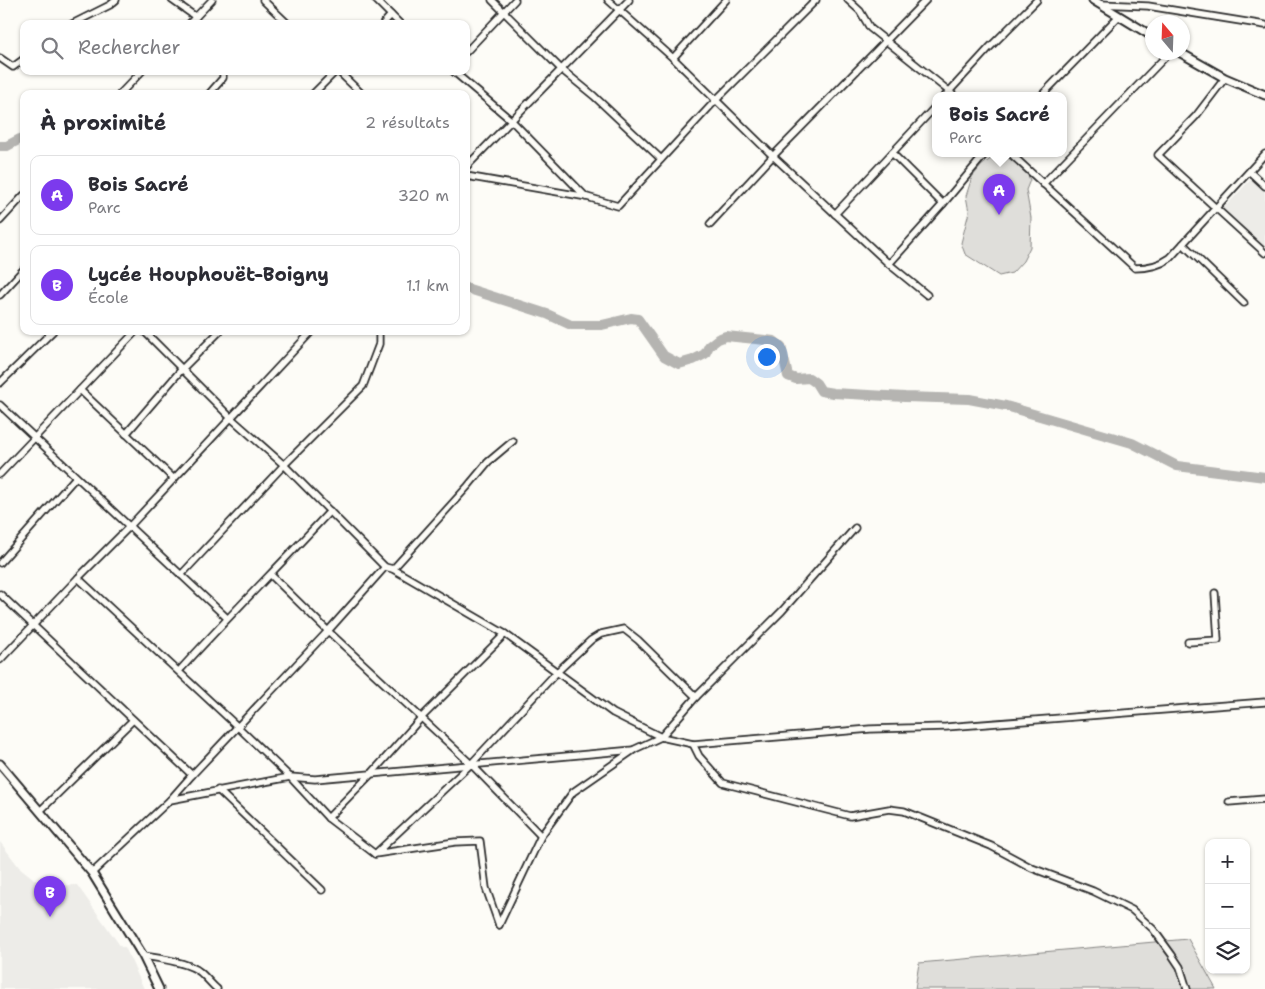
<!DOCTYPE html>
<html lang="fr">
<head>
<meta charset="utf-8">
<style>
  :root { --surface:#fff; --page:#f7f7f7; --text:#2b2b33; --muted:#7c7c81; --line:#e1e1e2; --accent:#7c3aed }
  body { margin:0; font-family:"Shantell Sans",sans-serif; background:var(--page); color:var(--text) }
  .controls { position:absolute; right:15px; bottom:15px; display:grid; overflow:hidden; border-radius:10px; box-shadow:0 1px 4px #0004 }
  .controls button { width:45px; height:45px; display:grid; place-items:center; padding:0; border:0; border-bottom:1px solid var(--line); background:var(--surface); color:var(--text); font:25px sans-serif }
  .compass { position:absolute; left:1145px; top:15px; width:45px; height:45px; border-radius:50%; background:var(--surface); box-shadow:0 1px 4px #0004; rotate:341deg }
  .you { position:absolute; left:766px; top:356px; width:18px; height:18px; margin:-12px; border:4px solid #fff; border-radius:50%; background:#1a73e8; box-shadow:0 0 0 8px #1a73e833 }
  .badge { display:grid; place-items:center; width:32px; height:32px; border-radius:50%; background:var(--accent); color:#fff; font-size:16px; font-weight:700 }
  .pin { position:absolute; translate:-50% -41px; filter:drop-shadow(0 1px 2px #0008) }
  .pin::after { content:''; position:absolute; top:26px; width:18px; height:15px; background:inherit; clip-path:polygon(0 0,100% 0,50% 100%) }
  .popup { position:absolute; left:932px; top:92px; width:135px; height:65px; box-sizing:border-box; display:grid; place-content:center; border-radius:10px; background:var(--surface); filter:drop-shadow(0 1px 4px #0005); font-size:16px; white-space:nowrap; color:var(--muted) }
  .popup b { font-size:19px; color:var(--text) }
  .popup::after { content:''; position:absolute; left:50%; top:100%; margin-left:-10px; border:10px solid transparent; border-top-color:var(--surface) }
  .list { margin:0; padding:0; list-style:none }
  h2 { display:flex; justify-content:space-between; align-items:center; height:65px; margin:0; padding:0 20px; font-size:21px }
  h2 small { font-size:16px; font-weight:400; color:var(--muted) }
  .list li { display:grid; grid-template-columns:32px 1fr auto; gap:15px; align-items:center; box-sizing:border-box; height:80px; margin:0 10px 10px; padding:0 10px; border:1px solid var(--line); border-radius:10px }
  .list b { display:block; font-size:19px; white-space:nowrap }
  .list p { margin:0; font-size:16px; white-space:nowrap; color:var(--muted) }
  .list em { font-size:16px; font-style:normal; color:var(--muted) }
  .icon { flex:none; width:28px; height:28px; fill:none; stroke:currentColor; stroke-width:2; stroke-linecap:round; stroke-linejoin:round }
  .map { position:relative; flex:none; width:1265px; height:989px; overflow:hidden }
  .search { position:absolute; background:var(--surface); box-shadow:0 1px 4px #0004; left:20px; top:20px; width:450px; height:55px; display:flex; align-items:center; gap:12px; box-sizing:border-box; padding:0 18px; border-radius:10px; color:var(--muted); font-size:19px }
  .panel { position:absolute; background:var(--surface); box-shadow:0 1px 4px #0004; left:20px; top:90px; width:450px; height:245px; border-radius:10px }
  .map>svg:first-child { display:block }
  .built { fill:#edece8 }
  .green { fill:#dfdeda; stroke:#858482 }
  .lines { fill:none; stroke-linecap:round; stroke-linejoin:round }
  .river { stroke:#b5b4b1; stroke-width:10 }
  .minor-casing { stroke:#2b2b2b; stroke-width:9 }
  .major-casing { stroke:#2b2b2b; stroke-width:11 }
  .minor { stroke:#fdfcf7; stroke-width:5.5 }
  .major { stroke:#fdfcf7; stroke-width:7 }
</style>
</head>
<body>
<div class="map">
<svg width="1265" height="989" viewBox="0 0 1265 989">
  <rect width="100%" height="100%" fill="#fdfcf7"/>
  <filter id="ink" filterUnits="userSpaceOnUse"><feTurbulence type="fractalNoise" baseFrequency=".02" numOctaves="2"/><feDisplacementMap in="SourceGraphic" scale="10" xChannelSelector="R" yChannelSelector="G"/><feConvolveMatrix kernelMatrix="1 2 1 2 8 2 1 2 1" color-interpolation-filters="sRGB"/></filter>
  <g filter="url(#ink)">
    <g class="built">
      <path d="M1252 178 1265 190V248L1223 209Z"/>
      <path d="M0 842 19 867 43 886 77 885 121 947H125L144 989H0Z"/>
    </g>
    <g class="green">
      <path d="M998 154 1007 157 1026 171 1030 180 1026 190 1031 218 1030 247 1023 261 1012 273 999 276 965 254 961 243 969 212 966 196 972 177 982 165Z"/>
      <path d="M1188 939 1216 989H915L919 963Z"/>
    </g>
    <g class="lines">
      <g class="river">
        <path d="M0 146H7L20 139H24"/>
        <path d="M466 288 547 314 571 325H602L631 318 638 319 664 356 679 364 693 360 705 354 709 346 718 339 726 336 774 341 781 346 788 376 796 379 809 378 816 383 821 391 833 393 905 397 969 399 1006 406 1132 443 1177 466 1265 477"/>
      </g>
      <g class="minor-casing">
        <g id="minor">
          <path d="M172 0 196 17"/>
          <path d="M263 0 288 24"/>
          <path d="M376 0 400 24"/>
          <path d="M492 0 561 69 594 96 661 159"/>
          <path d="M608 0 673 58 773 156 889 264 927 295"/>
          <path d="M848 0 860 11 870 28 950 92 954 96"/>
          <path d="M1100 4 1148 6 1265 25"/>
          <path d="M72 24 110 5 116 0"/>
          <path d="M189 24 212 0"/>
          <path d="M383 24 391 15"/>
          <path d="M466 52 515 0"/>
          <path d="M0 58 13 67 24 59"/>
          <path d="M673 58 726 0"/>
          <path d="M338 71 362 94"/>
          <path d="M453 71 512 121 586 197"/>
          <path d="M1225 78 1196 116 1158 155 1265 253"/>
          <path d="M120 94 142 71"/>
          <path d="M209 94 223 78V71"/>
          <path d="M313 94 336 71"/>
          <path d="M945 96 989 48 1037 0"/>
          <path d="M1041 96 1119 16"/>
          <path d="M892 153 943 204"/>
          <path d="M1011 154 1135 268C1148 268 1159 266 1170 258L1265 154"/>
          <path d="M466 167 629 0"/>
          <path d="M1250 172 1265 186"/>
          <path d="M466 176 587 197 618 206 716 100 816 0"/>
          <path d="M1043 184 1170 52"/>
          <path d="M835 214 935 107"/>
          <path d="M0 221 24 195"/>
          <path d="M710 224 773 156 926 0"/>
          <path d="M1183 244 1244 303"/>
          <path d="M889 264 943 204 985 154"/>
          <path d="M0 295 24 269"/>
          <path d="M144 331 231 418 284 465 385 567 393 569 505 634 613 713 661 737 693 744 870 729 946 727 1265 702"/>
          <path d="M0 383 53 331"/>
          <path d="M80 390 174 479"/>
          <path d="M0 405 227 618"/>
          <path d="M126 434 182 369 220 331"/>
          <path d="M0 474 136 331"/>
          <path d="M0 563 76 477"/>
          <path d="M393 569 468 486 488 462 513 441"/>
          <path d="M181 575 284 465 363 386 379 344V331"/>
          <path d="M271 575 328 631 471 764 541 836"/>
          <path d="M78 578 238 727 290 777 328 818 375 854 455 842 480 841 486 888 499 925"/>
          <path d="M0 594 192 775"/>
          <path d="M1188 642 1218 640 1215 593"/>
          <path d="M0 660 78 578 129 527 312 331"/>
          <path d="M179 671C228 617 280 565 330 511"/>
          <path d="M693 744 699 756 723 783 850 816 889 809 904 811 991 846 1032 868 1093 891 1132 910 1153 929 1172 955 1180 967 1187 989"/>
          <path d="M218 790 322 890"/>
          <path d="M170 800 290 777 315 779 633 750"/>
          <path d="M1229 802 1265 799"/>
          <path d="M40 811 133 720"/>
          <path d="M328 818 372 773 421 718 505 634"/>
          <path d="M375 854 471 764 557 672 591 640 601 634 624 629 638 640 696 697"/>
          <path d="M92 873 170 800 192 775 328 631 385 567"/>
          <path d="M499 925 541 836 573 792 635 749 661 737 696 697 782 611 855 528"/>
          <path d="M143 956C158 958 188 962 200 972 206 977 211 984 217 989"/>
        </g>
      </g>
      <g class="major-casing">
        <g id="major">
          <path d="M1093 0 1152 36"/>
          <path d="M1179 52 1225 78 1265 95"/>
          <path d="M0 764 92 873 143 956 159 989"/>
        </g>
      </g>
      <use href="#minor" class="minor"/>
      <use href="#major" class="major"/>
    </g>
  </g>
</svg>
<div class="controls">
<button>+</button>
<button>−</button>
<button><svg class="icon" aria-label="layers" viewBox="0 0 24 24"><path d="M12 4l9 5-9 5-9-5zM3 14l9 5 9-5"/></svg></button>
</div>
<svg class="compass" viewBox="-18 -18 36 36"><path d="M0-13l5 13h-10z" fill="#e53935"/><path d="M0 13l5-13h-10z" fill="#7c7c81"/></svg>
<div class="you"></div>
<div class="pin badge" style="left:999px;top:215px">A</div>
<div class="popup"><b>Bois Sacré</b>Parc</div>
<div class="pin badge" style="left:50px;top:917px">B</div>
<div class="search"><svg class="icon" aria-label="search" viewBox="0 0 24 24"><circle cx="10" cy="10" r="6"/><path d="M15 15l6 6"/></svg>Rechercher</div>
<section class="panel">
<h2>À proximité<small>2 résultats</small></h2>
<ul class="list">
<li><span class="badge">A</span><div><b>Bois Sacré</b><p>Parc</p></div><em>320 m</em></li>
<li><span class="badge">B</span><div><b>Lycée Houphouët-Boigny</b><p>École</p></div><em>1.1 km</em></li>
</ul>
</section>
</div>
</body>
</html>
